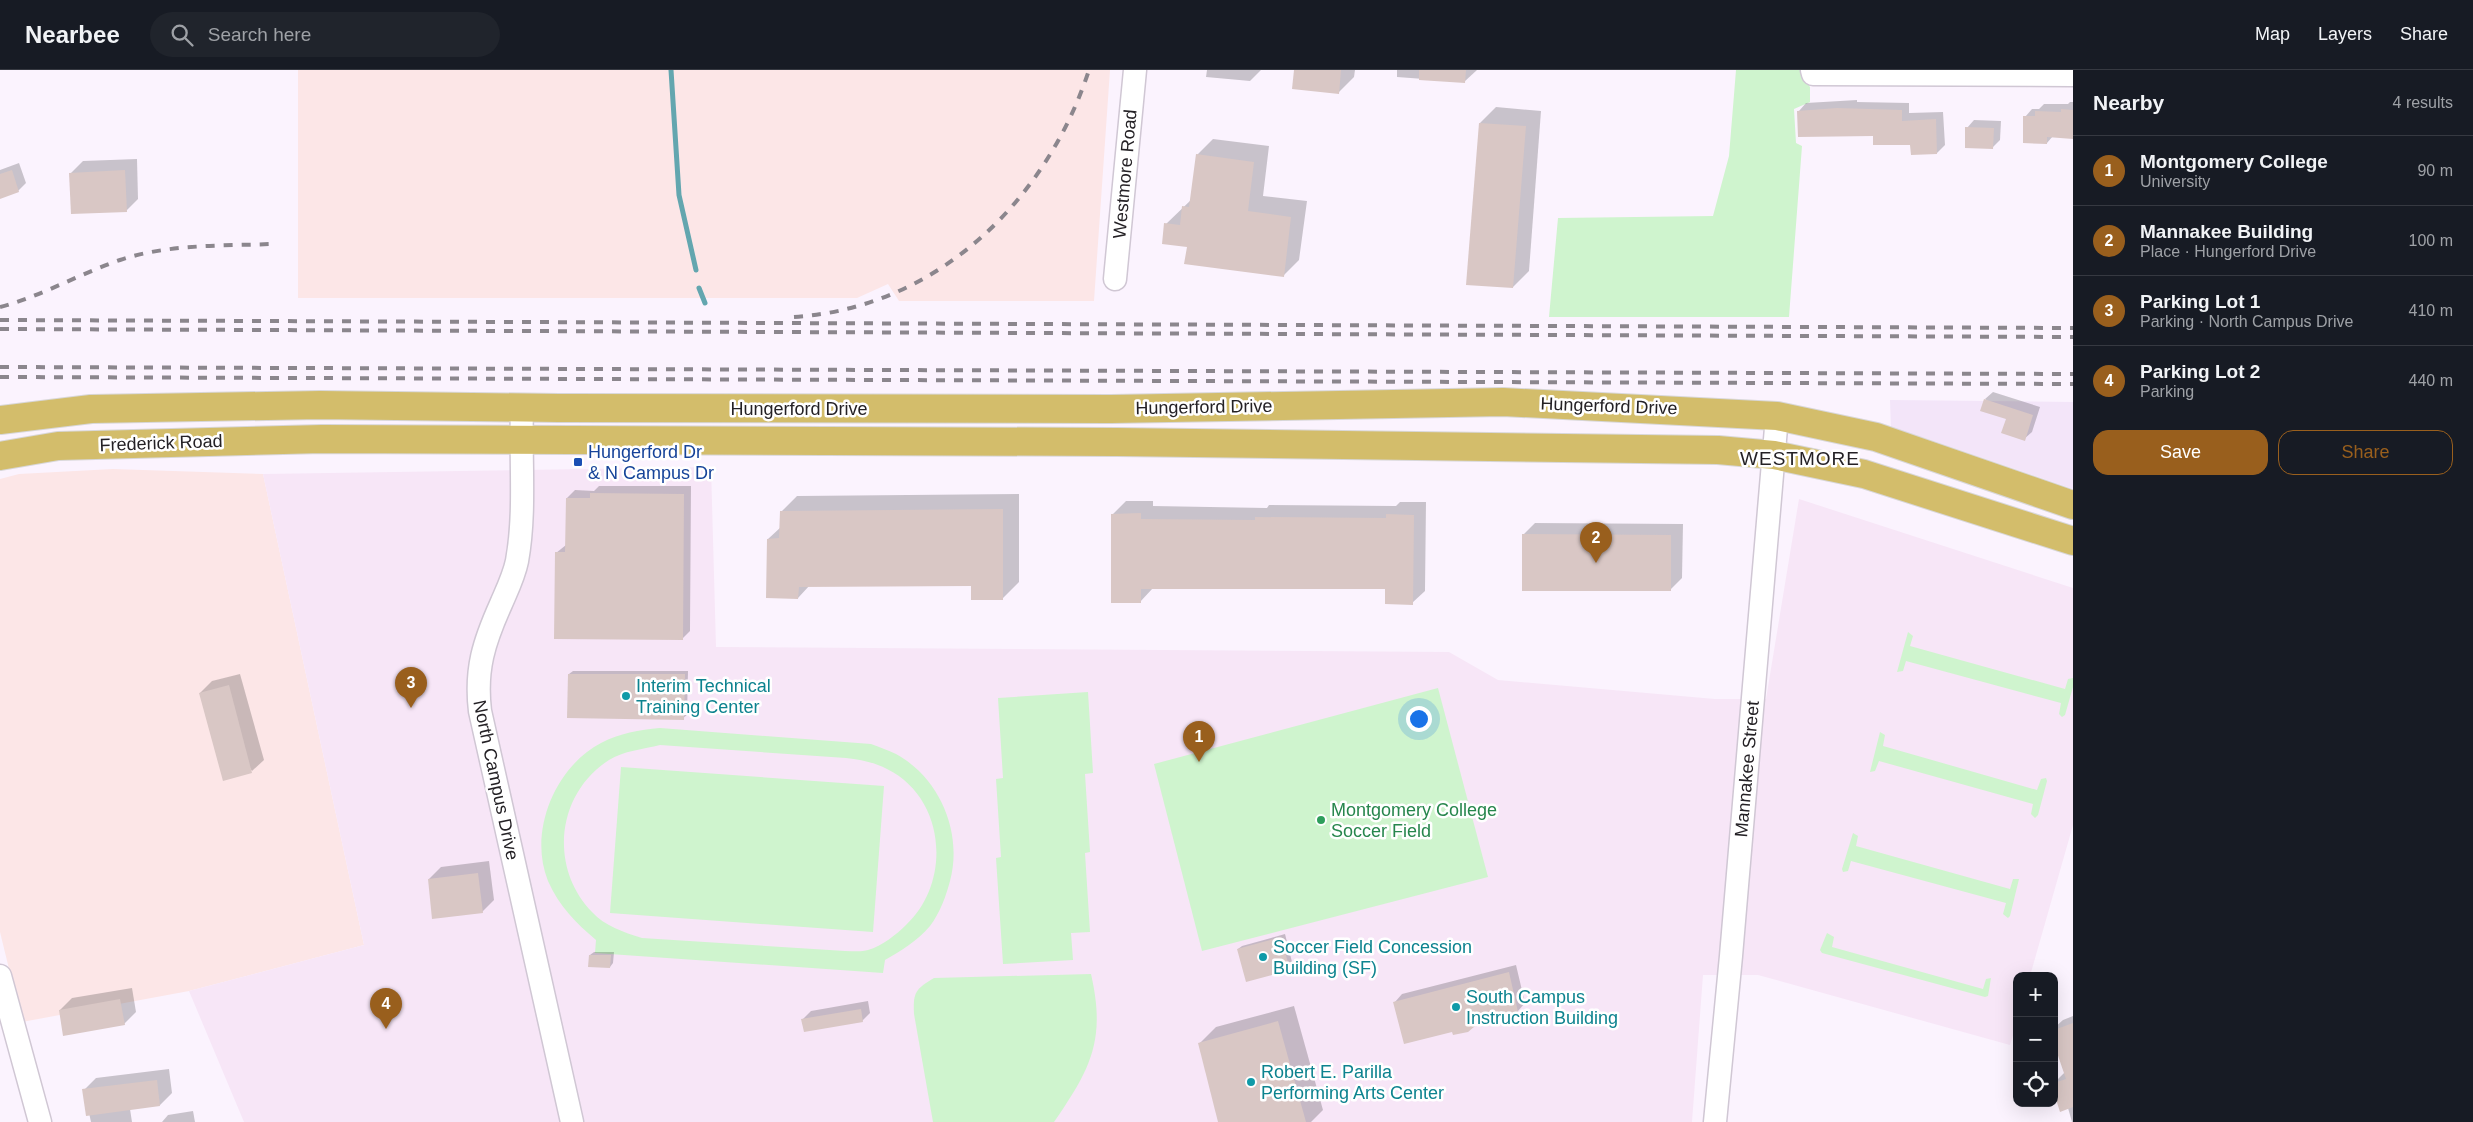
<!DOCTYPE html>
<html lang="en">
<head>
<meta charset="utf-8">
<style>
  :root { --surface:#171b24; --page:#20242c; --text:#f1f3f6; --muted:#9ea1a6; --line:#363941; --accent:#995f1d }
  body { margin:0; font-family:Arial,sans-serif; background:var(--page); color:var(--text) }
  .controls { position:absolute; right:15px; bottom:15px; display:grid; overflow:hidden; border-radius:10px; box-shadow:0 5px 20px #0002 }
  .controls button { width:45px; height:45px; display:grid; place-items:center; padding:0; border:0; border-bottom:1px solid var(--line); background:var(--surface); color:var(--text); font:25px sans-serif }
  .you { position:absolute; left:1418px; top:648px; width:18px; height:18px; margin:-12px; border:4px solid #fff; border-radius:50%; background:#1a73e8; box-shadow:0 0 0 8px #1a73e833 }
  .badge { display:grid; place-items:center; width:32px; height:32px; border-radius:50%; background:var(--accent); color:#fff; font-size:16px; font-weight:700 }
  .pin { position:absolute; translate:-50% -41px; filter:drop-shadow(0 1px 2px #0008) }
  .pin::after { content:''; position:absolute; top:26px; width:18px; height:15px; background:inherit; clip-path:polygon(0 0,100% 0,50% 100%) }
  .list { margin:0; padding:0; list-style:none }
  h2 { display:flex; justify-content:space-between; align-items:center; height:65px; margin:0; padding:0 20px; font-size:21px }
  h2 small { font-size:16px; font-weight:400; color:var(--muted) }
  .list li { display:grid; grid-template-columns:32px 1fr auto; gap:15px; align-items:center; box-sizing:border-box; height:70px; padding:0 20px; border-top:1px solid var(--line) }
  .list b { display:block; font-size:19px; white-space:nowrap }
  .list p { margin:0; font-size:16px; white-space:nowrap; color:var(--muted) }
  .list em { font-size:16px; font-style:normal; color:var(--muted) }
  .actions { display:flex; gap:10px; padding:15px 20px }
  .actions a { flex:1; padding:11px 0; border:1px solid var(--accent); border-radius:15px; text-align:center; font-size:18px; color:var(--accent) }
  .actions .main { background:var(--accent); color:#fff }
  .icon { flex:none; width:28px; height:28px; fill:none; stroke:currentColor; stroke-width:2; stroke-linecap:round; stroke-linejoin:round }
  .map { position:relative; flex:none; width:2073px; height:1052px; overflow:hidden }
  header { display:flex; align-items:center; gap:30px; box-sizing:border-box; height:70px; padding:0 25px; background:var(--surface); border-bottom:1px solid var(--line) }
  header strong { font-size:24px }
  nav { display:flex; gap:28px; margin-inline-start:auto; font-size:18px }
  .search { width:350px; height:45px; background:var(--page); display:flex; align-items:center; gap:12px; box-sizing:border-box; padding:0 18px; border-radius:28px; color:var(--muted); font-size:19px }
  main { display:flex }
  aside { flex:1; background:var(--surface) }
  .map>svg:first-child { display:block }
  .built { fill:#f3e5f9 }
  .industrial { fill:#fce6e7 }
  .education { fill:#f7e6f7 }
  .green { fill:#cff4ce; fill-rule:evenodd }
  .shadow { fill:#0003 }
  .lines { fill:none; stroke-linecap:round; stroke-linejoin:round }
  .stream { stroke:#63a6af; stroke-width:5 }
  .building { fill:#d9c7c5 }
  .minor-casing { stroke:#d0c7d4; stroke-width:25 }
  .major-casing { stroke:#d8d7d8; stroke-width:30 }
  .minor { stroke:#fff; stroke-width:22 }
  .major { stroke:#d3bd6b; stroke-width:28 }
  .rail { stroke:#8b868d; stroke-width:4; stroke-dasharray:9 9; stroke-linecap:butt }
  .transit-dot { fill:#1a4fb4; stroke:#fff; stroke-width:2 }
  .culture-dot { fill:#0f9aa8; stroke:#fff; stroke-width:2 }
  .leisure-dot { fill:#2e9e5b; stroke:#fff; stroke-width:2 }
  .labels { text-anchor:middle; stroke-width:5; stroke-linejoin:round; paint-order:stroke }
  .street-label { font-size:18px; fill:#242125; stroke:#fff }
  .transit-label { font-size:18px; fill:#164399; stroke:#fff; text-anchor:start }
  .culture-label { font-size:18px; fill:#0d838f; stroke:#fff; text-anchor:start }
  .leisure-label { font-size:18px; fill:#27864d; stroke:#fff; text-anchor:start }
  .neighbourhood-label { font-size:19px; letter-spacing:1px; fill:#242125; stroke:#fff }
</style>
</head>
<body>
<header>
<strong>Nearbee</strong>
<div class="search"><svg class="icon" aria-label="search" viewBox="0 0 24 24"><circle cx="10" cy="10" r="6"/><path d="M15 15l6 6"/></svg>Search here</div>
<nav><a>Map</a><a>Layers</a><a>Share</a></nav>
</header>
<main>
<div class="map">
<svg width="2073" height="1052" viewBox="0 0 2073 1052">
  <rect width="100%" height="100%" fill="#fbf3fe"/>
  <path class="built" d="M1890 330 2073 332V419L1925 368 1891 359Z"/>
  <g class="industrial">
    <path d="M298 0H1110L1094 231H899L888 214 857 228H298Z"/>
    <path d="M113 399 263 404 364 875 189 921 22 952 0 862V409L19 404Z"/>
  </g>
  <path class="education" d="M711 397 716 577 1449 582 1498 610 1715 629H1766L1799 429 2073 518V755L2030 906H2017V953L2010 975 1758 905H1703L1692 1052H244L189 921 364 875 263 404Z"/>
  <g class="green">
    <path d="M1736 0H1802V6L1810 17V32L1794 39 1796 73 1802 76 1789 247H1549L1558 148 1713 146 1729 86Z"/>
    <path d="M1908 562 1913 566 1910 576 2065 619 2068 609 2073 608V617L2065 645 2062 647 2059 644 2061 633 1906 591 1903 601 1897 602Z"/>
    <path d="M1438 618 1488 807 1202 881 1154 694Z"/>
    <path d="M1088 622 1093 703 1085 704 1090 782 1085 783 1090 862 1071 863 1073 890 1003 894 996 788 1001 787 996 709 1003 708 998 628Z"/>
    <path d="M660 658 871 674C879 677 888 680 896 684 940 708 963 763 950 811 946 826 940 843 930 856 917 871 901 881 885 890L883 903 595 883 596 870C576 853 559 836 548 811 528 762 555 697 601 673 620 663 639 660 660 658ZM660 675 846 688C861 690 874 692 887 699 946 728 952 812 906 855 897 864 882 876 868 880 862 882 853 881 845 881L642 868C623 862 605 856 592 842 549 798 556 724 609 690 623 681 644 679 660 675Z"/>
    <path d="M1880 662 1885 665 1883 676 2037 720 2041 709 2046 708 2047 711 2038 745 2035 748 2031 744 2033 734 1879 691 1875 701 1870 702Z"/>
    <path d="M621 697 884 716 873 862 610 843Z"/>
    <path d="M1853 763 1858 766 1856 776 2010 819 2013 809H2019L2010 846 2008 848 2003 844 2006 833 1851 791 1848 801 1843 802 1842 799Z"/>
    <path d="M1827 863 1834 867 1832 877 1983 919 1986 909 1991 908 1988 926 1985 927 1822 883 1820 880Z"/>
    <path d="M1091 904C1106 970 1091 998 1054 1052H933L914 944C913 923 915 919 934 908Z"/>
  </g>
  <g class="shadow">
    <path d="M1207 0H1261L1250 11 1206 7Z"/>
    <path d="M1295 0H1355L1354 7 1338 23Z"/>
    <path d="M1397 0H1477L1464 12 1397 7Z"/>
    <path d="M1857 30V32L1909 33V43L1943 42 1945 75 1937 83 1799 41 1806 33Z"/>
    <path d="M2070 32H2073V68L2053 66 2047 73 2025 47 2032 39H2039L2044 34H2068Z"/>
    <path d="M1496 37 1541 41 1529 201 1513 217 1480 53Z"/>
    <path d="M1974 50 2001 51 2000 70 1992 78 1967 58Z"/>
    <path d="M1213 69 1269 76 1263 126 1307 131 1299 190 1283 206 1188 176 1166 154 1192 129 1197 85Z"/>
    <path d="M137 89 138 129 126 141 71 103 83 91Z"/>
    <path d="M19 93 26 113 18 121 0 127V100Z"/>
    <path d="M1993 322 2040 337 2032 362 2024 369 2007 348 1985 329Z"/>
    <path d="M599 416H691L690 561 682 569 556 483 566 475 567 428 575 420 594 421Z"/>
    <path d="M1019 424V512L1003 528 973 514 810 515 798 528 768 469 781 457V442L797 426Z"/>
    <path d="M1126 431H1153V436L1267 438 1269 435 1396 436 1400 432H1426L1425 521 1412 533 1387 517 1153 518 1140 532 1113 444Z"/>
    <path d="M1535 453 1683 454 1682 508 1670 520 1523 465Z"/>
    <path d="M573 601H688L687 645 683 648 569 604Z"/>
    <path d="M240 604 264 690 252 701 200 623 212 611Z"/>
    <path d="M489 791 494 830 482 842 429 809 441 797Z"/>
    <path d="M1285 864 1293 896 1290 899 1238 879 1242 876Z"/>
    <path d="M594 882H614L613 893 610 897 590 885Z"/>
    <path d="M1516 895 1525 933 1518 941 1481 950 1453 960 1395 932 1402 924Z"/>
    <path d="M132 918 136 942 124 954 60 940 72 928Z"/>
    <path d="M868 931 870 943 862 951 803 949 811 941Z"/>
    <path d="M1294 936 1323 1040 1311 1052H1219L1200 973 1216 957Z"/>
    <path d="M2073 946V1052H2072L2068 1038 2054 1018V1013L2065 1002 2054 970V958L2063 950Z"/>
    <path d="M169 999 172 1023 160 1035 130 1039 132 1052H91L84 1020 96 1008Z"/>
    <path d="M193 1041 195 1052H162L168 1045Z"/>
  </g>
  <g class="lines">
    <g class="stream">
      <path d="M671 0 679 125 696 200"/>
      <path d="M699 218 705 233"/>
    </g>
  </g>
  <g class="building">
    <path d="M1294 0H1341L1339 24 1292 19Z"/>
    <path d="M1419 0H1466L1465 13 1419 10Z"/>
    <path d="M1837 38 1902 40V51L1936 49 1937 84 1911 85 1910 75H1873V66L1798 67 1797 41Z"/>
    <path d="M2061 39 2073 40V69L2047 67V74L2023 73V46H2035V41L2061 42Z"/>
    <path d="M1479 53 1526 56 1513 218 1466 215Z"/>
    <path d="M1965 57 1994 58 1993 79 1965 78Z"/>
    <path d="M1196 84 1254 92 1248 141 1291 147 1284 207 1184 194 1187 177 1162 174 1164 153 1180 155 1182 136 1189 137Z"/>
    <path d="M12 100 19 122 0 129V104Z"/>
    <path d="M125 100 127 142 71 144 69 103Z"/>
    <path d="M1984 329 2033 345 2025 371 2001 363 2006 349 1980 341Z"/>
    <path d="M590 423 684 424 683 570 554 569 555 482H565L566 428H590Z"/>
    <path d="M1003 439V530H971V516L799 517 798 529 766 528 767 469 779 468 780 441Z"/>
    <path d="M1141 443V449L1255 450V447L1386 448V444L1414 445 1413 535 1385 534V519H1141V533H1111V444Z"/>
    <path d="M1522 464 1671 465V521H1522Z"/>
    <path d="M568 604H685L684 650 567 648Z"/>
    <path d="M229 615 252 703 223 711 199 623Z"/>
    <path d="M478 803 483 843 432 849 428 809Z"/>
    <path d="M1281 867 1290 900 1246 912 1237 879Z"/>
    <path d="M589 885H611L610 898 588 897Z"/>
    <path d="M1509 902 1518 942 1481 951 1468 962 1453 965 1452 962 1404 974 1393 932Z"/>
    <path d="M120 929 125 955 63 966 59 940Z"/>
    <path d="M861 939 863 952 804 962 801 949Z"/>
    <path d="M1278 951 1306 1052H1218L1198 973Z"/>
    <path d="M2073 953V1037L2060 1042 2054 1023V1013L2066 1009 2054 974V960Z"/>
    <path d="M157 1010 160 1036 86 1046 82 1019Z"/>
  </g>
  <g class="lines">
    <g class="minor-casing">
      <g id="minor">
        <path d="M1812 0 1813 4 2073 5"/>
        <path d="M1115 209 1135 0"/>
        <path d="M522 338C520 389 526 441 517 491 514 506 507 520 501 534 484 572 475 599 480 641L572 1052"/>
        <path d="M0 906 40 1052"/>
        <path d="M1715 1052 1731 886 1777 346"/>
      </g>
    </g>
    <g class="major-casing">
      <g id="major">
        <path d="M0 350 91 339 320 335 559 338 1111 339 1503 332 1777 346 1876 367 2073 435"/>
        <path d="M0 386 58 376 322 369 1117 372 1718 380 1774 385 1864 404 2073 471"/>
      </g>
    </g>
    <use href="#minor" class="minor"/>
    <use href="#major" class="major"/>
    <g class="rail">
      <path d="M0 237C42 226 79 204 120 190 168 174 221 176 271 174"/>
      <path d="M794 247C936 238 1046 132 1089 0"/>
      <path d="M0 250 2073 258"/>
      <path d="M0 259 2073 267"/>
      <path d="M0 297 2073 304"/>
      <path d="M0 307 2073 314"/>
    </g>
  </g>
  <rect class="transit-dot" x="573" y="387" width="10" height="10" rx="2.5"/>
  <g class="culture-dot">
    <circle cx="626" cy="626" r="5"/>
    <circle cx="1263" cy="887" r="5"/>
    <circle cx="1456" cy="937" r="5"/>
    <circle cx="1251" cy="1012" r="5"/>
  </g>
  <circle class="leisure-dot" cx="1321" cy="750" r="5"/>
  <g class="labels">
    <g class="street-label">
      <text transform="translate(1125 104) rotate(-85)" y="6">Westmore Road</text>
      <text transform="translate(1609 336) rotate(2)" y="6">Hungerford Drive</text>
      <text transform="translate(1204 337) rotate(-1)" y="6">Hungerford Drive</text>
      <text x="799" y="345">Hungerford Drive</text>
      <text transform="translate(161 373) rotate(-2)" y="6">Frederick Road</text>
      <text transform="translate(1747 699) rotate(-85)" y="6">Mannakee Street</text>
      <text transform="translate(496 710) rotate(78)" y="6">North Campus Drive</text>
    </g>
    <g class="transit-label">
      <text x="588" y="388">Hungerford Dr<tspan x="588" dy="21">&amp; N Campus Dr</tspan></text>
    </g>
    <g class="culture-label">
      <text x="636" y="622">Interim Technical<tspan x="636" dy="21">Training Center</tspan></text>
      <text x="1273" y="883">Soccer Field Concession<tspan x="1273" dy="21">Building (SF)</tspan></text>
      <text x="1466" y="933">South Campus<tspan x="1466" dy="21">Instruction Building</tspan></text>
      <text x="1261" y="1008">Robert E. Parilla<tspan x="1261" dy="21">Performing Arts Center</tspan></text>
    </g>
    <g class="leisure-label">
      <text x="1331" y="746">Montgomery College<tspan x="1331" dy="21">Soccer Field</tspan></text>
    </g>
    <g class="neighbourhood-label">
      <text x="1800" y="395">WESTMORE</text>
    </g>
  </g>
</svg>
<div class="controls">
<button>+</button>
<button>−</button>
<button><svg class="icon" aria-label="locate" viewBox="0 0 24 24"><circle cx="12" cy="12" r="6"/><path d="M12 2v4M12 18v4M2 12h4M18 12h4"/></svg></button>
</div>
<div class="you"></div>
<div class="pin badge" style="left:1199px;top:692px">1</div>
<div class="pin badge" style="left:1596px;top:493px">2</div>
<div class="pin badge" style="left:411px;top:638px">3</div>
<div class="pin badge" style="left:386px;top:959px">4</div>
</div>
<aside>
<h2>Nearby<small>4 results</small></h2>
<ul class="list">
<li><span class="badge">1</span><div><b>Montgomery College</b><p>University</p></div><em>90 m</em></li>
<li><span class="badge">2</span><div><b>Mannakee Building</b><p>Place · Hungerford Drive</p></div><em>100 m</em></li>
<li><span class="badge">3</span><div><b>Parking Lot 1</b><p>Parking · North Campus Drive</p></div><em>410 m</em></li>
<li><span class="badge">4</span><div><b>Parking Lot 2</b><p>Parking</p></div><em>440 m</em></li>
</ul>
<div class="actions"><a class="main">Save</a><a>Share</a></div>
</aside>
</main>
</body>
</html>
